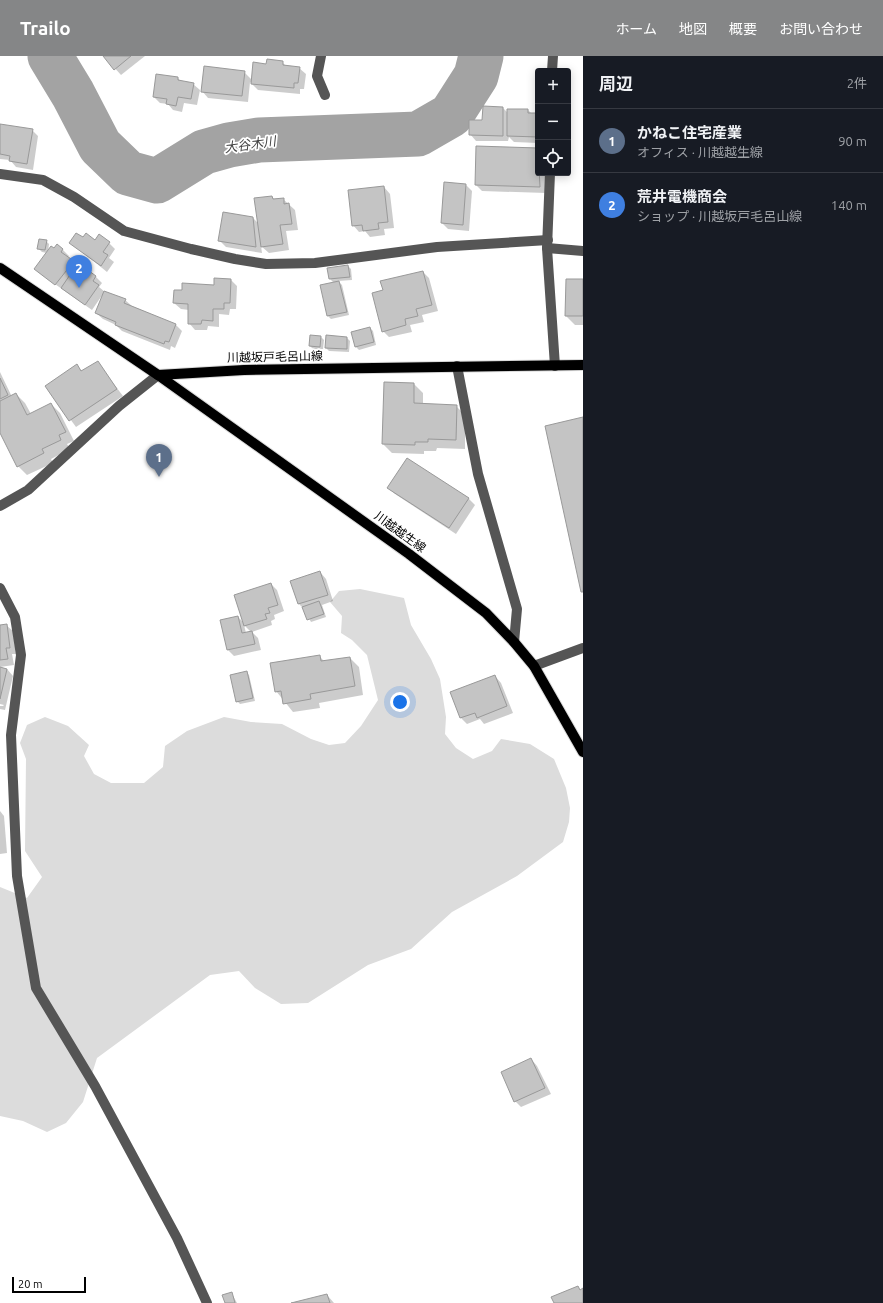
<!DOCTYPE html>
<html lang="ja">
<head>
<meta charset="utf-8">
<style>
  :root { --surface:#171b24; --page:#20242c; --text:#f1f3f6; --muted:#9ea1a6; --line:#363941; --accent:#858687 }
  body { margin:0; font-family:Ubuntu,"Noto Sans JP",sans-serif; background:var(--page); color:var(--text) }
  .controls { position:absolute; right:12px; top:12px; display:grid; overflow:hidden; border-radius:4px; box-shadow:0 2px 10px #0003 }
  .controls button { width:36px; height:36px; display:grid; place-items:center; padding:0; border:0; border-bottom:1px solid var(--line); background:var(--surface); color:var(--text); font:20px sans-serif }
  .scale { position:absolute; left:12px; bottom:10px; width:74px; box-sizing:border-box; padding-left:4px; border:2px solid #000; border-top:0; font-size:11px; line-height:14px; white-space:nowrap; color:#000; -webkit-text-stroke:3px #fff; paint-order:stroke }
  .you { position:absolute; left:400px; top:646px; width:14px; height:14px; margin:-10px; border:3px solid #fff; border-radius:50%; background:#1a73e8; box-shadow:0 0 0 6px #1a73e833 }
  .badge { display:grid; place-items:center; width:26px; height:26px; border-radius:50%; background:var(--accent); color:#fff; font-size:13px; font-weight:700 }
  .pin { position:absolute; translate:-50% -33px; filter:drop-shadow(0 1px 2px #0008) }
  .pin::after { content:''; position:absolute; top:21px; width:14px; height:12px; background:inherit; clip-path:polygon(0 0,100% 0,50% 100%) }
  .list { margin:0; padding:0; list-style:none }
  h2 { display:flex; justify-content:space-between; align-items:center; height:52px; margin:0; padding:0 16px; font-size:17px }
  h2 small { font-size:13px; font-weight:400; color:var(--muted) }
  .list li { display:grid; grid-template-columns:26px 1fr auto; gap:12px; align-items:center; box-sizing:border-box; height:64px; padding:0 16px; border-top:1px solid var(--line) }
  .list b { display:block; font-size:15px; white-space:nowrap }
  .list p { margin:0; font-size:13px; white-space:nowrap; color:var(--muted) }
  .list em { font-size:13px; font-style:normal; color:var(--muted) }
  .icon { flex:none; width:22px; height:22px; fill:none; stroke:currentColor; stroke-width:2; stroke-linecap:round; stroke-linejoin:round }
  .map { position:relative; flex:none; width:583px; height:1247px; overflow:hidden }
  header { display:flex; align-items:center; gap:24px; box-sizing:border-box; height:56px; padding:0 20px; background:var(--accent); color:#fff }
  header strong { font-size:19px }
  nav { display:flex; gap:22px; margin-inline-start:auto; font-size:14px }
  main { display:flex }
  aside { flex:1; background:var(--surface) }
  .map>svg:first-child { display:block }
  .green { fill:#dcdcdc }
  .shadow { fill:#0003; fill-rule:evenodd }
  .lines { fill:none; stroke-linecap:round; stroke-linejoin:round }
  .river { stroke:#a3a3a3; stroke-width:45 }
  .building { fill:#c4c4c4; stroke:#999 }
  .major-casing { stroke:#dbdbdb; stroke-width:12 }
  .minor { stroke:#555; stroke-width:10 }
  .major { stroke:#000; stroke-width:10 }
  .labels { text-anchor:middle; stroke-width:3.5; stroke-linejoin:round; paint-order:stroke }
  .street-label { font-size:12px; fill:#000; stroke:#fff }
  .water-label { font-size:13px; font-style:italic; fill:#444; stroke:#fff }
</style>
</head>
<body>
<header>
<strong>Trailo</strong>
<nav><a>ホーム</a><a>地図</a><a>概要</a><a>お問い合わせ</a></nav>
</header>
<main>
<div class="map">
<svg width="583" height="1247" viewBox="0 0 583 1247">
  <rect width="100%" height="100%" fill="#fff"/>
  <path class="green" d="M360 533 404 542 411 569 431 603 440 623 446 661 445 678 456 692 473 703 492 695 501 683 530 688 554 703 566 732 570 752 569 766 563 786 517 820 452 856 411 893 368 909 308 947 281 948 255 932 239 915 210 919 97 1002 83 1046 66 1067 47 1076 23 1065 0 1060V831L27 842 42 821 25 795 26 703 20 687 27 669 45 661 68 670 89 689 84 700 94 718 111 727H144L163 711 165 690 187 675 224 661 251 666 282 668 311 683 329 689 345 687 361 670 378 644 367 599 352 584 341 577 342 560 330 546 339 535Z"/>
  <g class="shadow">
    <path d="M104 0H145L121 19Z"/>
    <path d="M282 6 287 11 299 12 306 18 304 33H300V38L258 34 250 26 248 46 208 42 202 35 244 16 252 24Z"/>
    <path d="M178 22 181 26 193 28 200 34 197 49 184 47 182 56 173 54 168 48 160 47 154 41Z"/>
    <path d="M503 52 508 57 528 54 532 58H538V87L514 86 509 81 508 85H476L470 78Z"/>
    <path d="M0 69 32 74 38 80 33 114 16 111 10 104 0 103Z"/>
    <path d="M538 117H547L546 137 482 135 476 129Z"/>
    <path d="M445 127 466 129 472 135 469 175 448 173 442 167Z"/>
    <path d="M384 131 390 138 394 172 384 173 385 179 370 181 365 175 359 176 353 169Z"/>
    <path d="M272 141 275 144 283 143 295 154 298 174 286 175 289 194 269 197 261 190 262 197 226 191 219 184 252 161 259 168Z"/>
    <path d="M46 185 49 188 48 196 62 193 69 200 67 202 77 210 96 221 102 227 99 231 105 236 125 244 132 250 176 269 182 275 175 292 171 290 170 294 122 275 116 269 103 263 96 257 103 238 92 254 42 219 35 213 47 197 42 196 39 193Z"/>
    <path d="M95 185 109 187 115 193 109 202 114 206 107 216 70 186Z"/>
    <path d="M348 210 351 213 352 224 338 225 342 229 349 259 331 263 328 260 321 230 334 227 330 223Z"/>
    <path d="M423 216 429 222 438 255 422 259 424 266 410 269 412 276 389 281 383 275 384 235Z"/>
    <path d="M215 223 231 224 237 230 236 253H230L229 259 219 258V271L208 270 207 274H195L189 267V254L181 253 174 247 183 235 215 230Z"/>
    <path d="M583 224V269H575L566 260Z"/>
    <path d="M370 272 373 275 376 289 359 294 356 291 352 277Z"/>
    <path d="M321 281 324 284 323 293H313L310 290Z"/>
    <path d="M327 281 347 282 350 285 349 296 329 295 326 292Z"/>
    <path d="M97 306 123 340 76 371 46 330 77 310 83 316Z"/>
    <path d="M0 316 12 341 16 338 25 347 31 358 51 348 60 357 74 385 67 388 70 393 51 403 53 407 27 419 18 410 0 375Z"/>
    <path d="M414 328 423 337V348L456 350 465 359V393L437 392 436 395H424V398L392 397 383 388Z"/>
    <path d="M407 403 469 443 475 449 456 478 395 438 388 432Z"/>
    <path d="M320 516 326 523 333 545 322 549 326 561 311 566 304 553 299 548 292 525Z"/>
    <path d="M271 528 277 534 284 555 274 559 275 563 271 565 272 569 252 576 258 582 261 594 234 600 228 594 238 561 245 568ZM244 569 251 576 246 577Z"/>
    <path d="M6 569 13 575 16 598H12L14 609 0 611V570Z"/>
    <path d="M319 600 325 606 350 602 359 611 363 639 319 647 320 652 293 656 276 635Z"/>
    <path d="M0 612 7 613 13 620 5 654 0 653V650H3L4 649 0 648Z"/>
    <path d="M246 616 249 619 255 645 240 648 237 645Z"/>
    <path d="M495 620 501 627 513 657 484 668 480 663 467 668 461 662Z"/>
    <path d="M0 755 4 760 7 797 0 798Z"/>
    <path d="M531 1003 537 1010 551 1038 521 1051 515 1045Z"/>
    <path d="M232 1238 237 1247H226Z"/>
    <path d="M327 1239 334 1247H294Z"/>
  </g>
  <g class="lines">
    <path class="river" d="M50 0 73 38 100 90 128 117 157 125 204 96 229 89 259 84 418 78 451 59 476 20 481 0"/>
  </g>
  <g class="building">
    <path d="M103 0H131L114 14Z"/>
    <path d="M267 3 283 5V9L300 11 298 27H294V32L251 28 253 6 266 8Z"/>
    <path d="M204 10 245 15 242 40 201 36Z"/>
    <path d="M156 18 178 21V24L194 27 191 43 178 41 176 50 166 48 167 43 153 41Z"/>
    <path d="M483 50 503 51V80L469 79V64H482Z"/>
    <path d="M507 53H528V57H538V81L507 80Z"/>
    <path d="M0 68 33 73 27 108 9 105 10 100 0 98Z"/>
    <path d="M476 90 538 92 540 131 475 129Z"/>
    <path d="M444 126 466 128 463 169 441 167Z"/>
    <path d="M384 130 388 166 378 167 379 173 363 175 362 169 352 170 348 134Z"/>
    <path d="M272 140 273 143 284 142V148L289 147 292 168 280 169 283 188 261 191 254 142Z"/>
    <path d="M223 156 253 161 256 191 218 185Z"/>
    <path d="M76 177 83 181 86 177 95 184 99 178 110 186 103 196 108 199 101 210 69 187Z"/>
    <path d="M39 183 47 184 45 194 37 193Z"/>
    <path d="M57 188 63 193 61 196 74 205 55 229 34 213 51 190 54 192Z"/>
    <path d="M78 207 96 220 93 225 99 229 85 249 61 232Z"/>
    <path d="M348 209 350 221 329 223 327 212Z"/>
    <path d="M423 215 432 249 416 253 418 260 405 263 406 269 382 276 372 237 383 234 380 225Z"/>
    <path d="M214 222 231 223 230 247H224V253H213V265L202 264 201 268H188V248L173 247 174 234H182V227L214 229Z"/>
    <path d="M566 223H583V260H565Z"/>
    <path d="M339 225 347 256 327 260 320 229Z"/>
    <path d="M104 235 126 243 124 247 176 268 169 286 165 285 164 288 115 269 116 266 95 257Z"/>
    <path d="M370 271 374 286 355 291 351 276Z"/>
    <path d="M310 279 321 280 320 291 309 290Z"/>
    <path d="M326 279 347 281V293L325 292Z"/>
    <path d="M98 305 117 333 69 365 45 330 77 308 81 315Z"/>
    <path d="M0 322 8 339 0 343Z"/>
    <path d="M384 326 414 327V347L457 349 456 384 428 383V386H415V389L382 388Z"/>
    <path d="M16 337 27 359 51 347 66 376 59 379 61 384 42 393 44 397 17 411 0 377V345Z"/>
    <path d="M583 361V536H581L545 370Z"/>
    <path d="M407 402 469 442 449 472 387 432Z"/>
    <path d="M320 515 328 539 298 548 290 525Z"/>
    <path d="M271 527 278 549 268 552 270 557 265 558 267 563 244 570 234 539Z"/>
    <path d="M319 545 324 558 307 564 302 551Z"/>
    <path d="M238 560 242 577 252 575 255 588 227 594 220 564Z"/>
    <path d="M7 568 10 592H6L8 603 0 604V569Z"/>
    <path d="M320 599 321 605 350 601 355 630 310 638 311 643 283 648 281 635 275 636 270 607Z"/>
    <path d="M0 611 7 613 0 643Z"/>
    <path d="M247 615 253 642 236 646 230 619Z"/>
    <path d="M495 619 507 650 477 662 475 657 460 662 450 636Z"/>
    <path d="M531 1002 545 1032 514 1046 501 1016Z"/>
    <path d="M578 1230 580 1234 583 1232V1247H554L551 1241Z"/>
    <path d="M232 1236 235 1247H225L222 1239Z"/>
    <path d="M327 1238 330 1247H291Z"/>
  </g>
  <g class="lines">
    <g class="major-casing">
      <g id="major">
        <path d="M0 212 158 319 409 498 486 557 514 586 534 610 583 696"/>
        <path d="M158 319 244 314 583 309"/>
      </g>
    </g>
    <g class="minor">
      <path d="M321 0 317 20 325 39"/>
      <path d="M552 15 553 0"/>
      <path d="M550 117 547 192 555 310"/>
      <path d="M0 118 43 124 74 141 124 175 191 193 235 203 266 208 315 207 437 191 548 184"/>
      <path d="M547 192 583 195"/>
      <path d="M457 310 478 418 517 553 514 586"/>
      <path d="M0 450 28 434 119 350 158 319"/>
      <path d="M0 532 15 561 21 599 11 679 17 820 36 932 95 1030 177 1182 207 1247"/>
      <path d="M534 610 583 592"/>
    </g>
    <use href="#major" class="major"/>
  </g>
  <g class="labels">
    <g class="street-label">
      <text transform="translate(275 301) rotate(-1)" y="4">川越坂戸毛呂山線</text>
      <text transform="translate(400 476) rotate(36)" y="4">川越越生線</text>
    </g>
    <g class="water-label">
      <text transform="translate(250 88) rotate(-8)" y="5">大谷木川</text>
    </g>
  </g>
</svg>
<div class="controls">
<button>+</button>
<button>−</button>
<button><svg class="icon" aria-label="locate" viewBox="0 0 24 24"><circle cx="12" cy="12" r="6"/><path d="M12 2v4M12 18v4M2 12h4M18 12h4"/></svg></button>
</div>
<div class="scale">20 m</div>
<div class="you"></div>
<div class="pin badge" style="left:159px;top:421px;background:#5c6f8a">1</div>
<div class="pin badge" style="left:79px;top:232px;background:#3f7fe0">2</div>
</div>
<aside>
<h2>周辺<small>2件</small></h2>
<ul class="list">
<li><span class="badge" style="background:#5c6f8a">1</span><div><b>かねこ住宅産業</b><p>オフィス · 川越越生線</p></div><em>90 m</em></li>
<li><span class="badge" style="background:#3f7fe0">2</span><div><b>荒井電機商会</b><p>ショップ · 川越坂戸毛呂山線</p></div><em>140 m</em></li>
</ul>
</aside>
</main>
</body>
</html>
